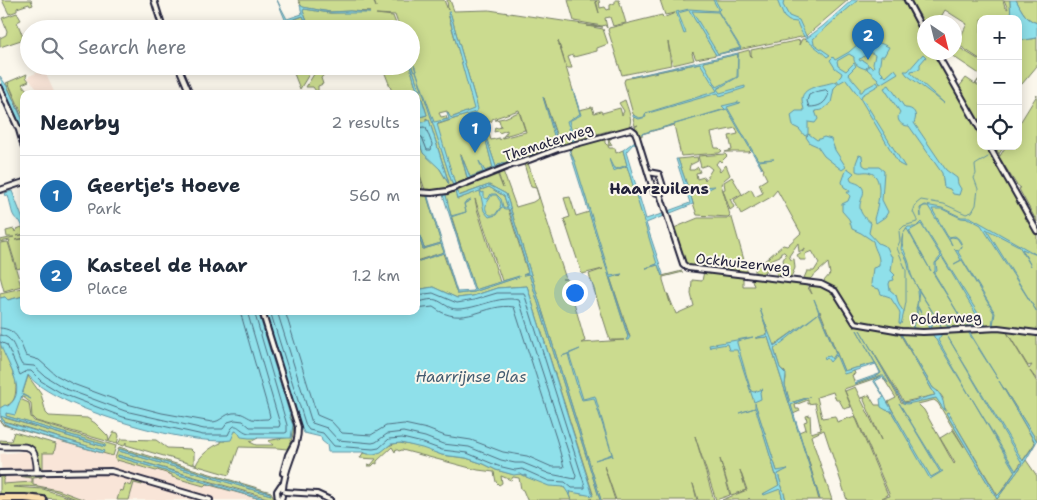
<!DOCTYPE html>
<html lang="en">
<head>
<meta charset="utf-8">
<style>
  :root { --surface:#fff; --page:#f2f2f3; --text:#1f2937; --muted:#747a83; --line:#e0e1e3; --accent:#1f6fb2 }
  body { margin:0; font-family:"Shantell Sans",sans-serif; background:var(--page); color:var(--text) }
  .controls { position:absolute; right:15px; top:15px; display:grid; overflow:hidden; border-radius:10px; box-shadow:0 2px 12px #0003 }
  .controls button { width:45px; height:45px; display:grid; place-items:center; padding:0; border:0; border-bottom:1px solid var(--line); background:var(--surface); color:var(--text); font:25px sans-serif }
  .compass { position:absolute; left:917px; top:15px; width:45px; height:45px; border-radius:50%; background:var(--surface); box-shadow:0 2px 12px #0003; rotate:145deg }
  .you { position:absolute; left:574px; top:292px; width:18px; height:18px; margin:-12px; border:4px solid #fff; border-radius:50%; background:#1a73e8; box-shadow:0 0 0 8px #1a73e833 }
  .badge { display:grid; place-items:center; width:32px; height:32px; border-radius:50%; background:var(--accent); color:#fff; font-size:16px; font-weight:700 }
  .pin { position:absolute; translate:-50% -41px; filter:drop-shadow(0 1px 2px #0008) }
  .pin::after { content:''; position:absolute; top:26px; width:18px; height:15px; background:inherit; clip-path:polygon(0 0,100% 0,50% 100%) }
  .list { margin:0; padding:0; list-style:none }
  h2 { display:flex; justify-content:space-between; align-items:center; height:65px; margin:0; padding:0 20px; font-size:21px }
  h2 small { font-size:16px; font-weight:400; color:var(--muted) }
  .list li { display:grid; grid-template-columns:32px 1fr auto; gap:15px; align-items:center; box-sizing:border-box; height:80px; padding:0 20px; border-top:1px solid var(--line) }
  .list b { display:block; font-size:19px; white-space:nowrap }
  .list p { margin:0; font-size:16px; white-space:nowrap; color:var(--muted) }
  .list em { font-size:16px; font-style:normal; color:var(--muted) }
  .icon { flex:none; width:28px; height:28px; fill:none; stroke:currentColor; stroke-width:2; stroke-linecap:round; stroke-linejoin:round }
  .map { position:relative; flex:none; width:1037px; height:500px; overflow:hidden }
  .search { position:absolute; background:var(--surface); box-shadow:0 2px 12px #0003; left:20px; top:20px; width:400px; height:55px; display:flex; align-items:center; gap:12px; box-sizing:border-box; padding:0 18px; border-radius:28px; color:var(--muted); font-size:19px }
  .panel { position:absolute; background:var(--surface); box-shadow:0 2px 12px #0003; left:20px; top:90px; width:400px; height:225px; border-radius:10px }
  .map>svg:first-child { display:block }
  .built { fill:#f9e5d8 }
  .green { fill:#cbdb8f; stroke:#767e65; fill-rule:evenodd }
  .water { fill:#8fe0ea; stroke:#6394a4; fill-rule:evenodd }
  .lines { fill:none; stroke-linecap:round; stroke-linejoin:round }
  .shore { stroke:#4e6e81; stroke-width:1 }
  .stream { stroke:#6394a4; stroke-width:1 }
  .tertiary-casing { stroke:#22223b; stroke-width:8 }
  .secondary-casing { stroke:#22223b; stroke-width:8 }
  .motorway-casing { stroke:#22223b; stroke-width:10 }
  .tertiary { stroke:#fbf7ec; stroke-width:4 }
  .secondary { stroke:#fbf7ec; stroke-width:4.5 }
  .motorway { stroke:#faddab; stroke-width:6 }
  .labels { text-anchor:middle; stroke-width:4; stroke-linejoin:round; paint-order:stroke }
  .street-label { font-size:14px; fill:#22223b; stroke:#fbf7ec }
  .water-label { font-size:15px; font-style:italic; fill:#435b70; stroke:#fbf7ec }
  .quarter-label { font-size:16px; font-weight:bold; fill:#22223b; stroke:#fbf7ec }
</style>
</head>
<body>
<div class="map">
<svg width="1037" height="500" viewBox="0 0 1037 500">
  <rect width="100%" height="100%" fill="#fbf7ec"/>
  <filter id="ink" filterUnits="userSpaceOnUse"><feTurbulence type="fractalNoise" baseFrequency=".02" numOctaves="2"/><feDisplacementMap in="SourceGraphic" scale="10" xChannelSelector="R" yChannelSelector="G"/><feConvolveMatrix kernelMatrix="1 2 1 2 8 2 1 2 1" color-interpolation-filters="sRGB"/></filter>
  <g filter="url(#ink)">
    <g class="built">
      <path d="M44 70 55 94H41L28 78 29 76Z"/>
      <path d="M57 440 109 454 264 500H86L42 487 3 485 0 454 26 451 33 457V468H43V453H54Z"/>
    </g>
    <g class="green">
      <path d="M2 0H31L33 5 30 6 29 4 17 8V11L9 14Z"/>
      <path d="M298 0H373L376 7 374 0H444L448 10 447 0H450L454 11 489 10 603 27 587 26 603 29 608 44 597 48V51L574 57 573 55 568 57 572 68H567L558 41 579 110 592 107 594 113 601 111 602 113 620 108 622 115 624 111 619 103 625 100C631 118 638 131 612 131L611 130 597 134 594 129 596 137 578 142V140L580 137 586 136 583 128H580L579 126 578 128 576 127 574 128 577 143 573 142 560 146 544 98 557 146 524 159 498 165 496 167 484 131 481 133H484L493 168 485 171 481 165 483 172 470 177 461 154 467 178 470 180 474 178 456 187 436 125 475 112 476 102 450 12 448 14 475 109 450 118 448 113 449 119 447 111 439 113 441 117 446 116 447 119 434 123 432 120 453 186 443 189 425 190 419 172 423 189H416V132L422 150 440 169 448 183H449L429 120 426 118V121L416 124V118L427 115 411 64V29H400L395 15 376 14 393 16 398 29H368L366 24 357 29H310L303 11 304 9 330 13 370 12 350 11 330 12 302 7ZM519 110 526 132 502 138 504 136 525 130 519 112 504 118 494 120H499L501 127 498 128 495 127 494 132 498 131 499 133 507 130V132L500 140 499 138 491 140 485 123 491 121 488 123 492 121V119Z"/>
      <path d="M568 0H595L599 13 596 0H599L600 8 605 7 607 10 610 9V5L615 3V0H619L626 23 613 26 610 17 605 18 607 28 605 25 602 26 574 21Z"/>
      <path d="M660 0H848L806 36 719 54 717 53 692 14 716 55 696 59 693 52 692 53 694 60 673 65 668 42 671 65 622 75 608 30 609 28 662 15 663 18 675 13 665 15Z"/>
      <path d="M854 0H903L924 39V52L933 53 976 126 981 137V146H986L993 157 992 158C1007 184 1023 208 1037 233V330L990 325 987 328 954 329V328H950L948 330 918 331 917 330 929 329 907 330V328L885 327 855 321C846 305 840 290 823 282L830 274 828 263 810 279 804 278 807 271H814L819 263 812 251 805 254 806 260H800L797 255 805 250V248L799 252 798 243 789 256 791 260 794 259 795 268 791 277 776 276 777 272 775 270 778 271 780 266 784 263 783 260 786 254 784 252H781L780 256 770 260 769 266 771 268 768 271 767 270 761 274H755V269L783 245 787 246 801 233 777 190 771 197 741 214 734 200 751 189 755 197 763 193 759 184 767 179 763 171 764 170 745 139 751 150 749 152H725L732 150 729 136 738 134 736 128 711 133 715 148H719L722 151 719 153 681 156 674 125 642 134V136L638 135 635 127 638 125 635 126 633 118 636 117 633 114 624 82 625 79 700 63 704 66 703 62 737 54 738 57V53L749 50 751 57V50L800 40 799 45 802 39H805L807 41Z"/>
      <path d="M911 0H1003L1005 7 1008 9 1004 0H1010L1011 19H981V60L957 44 967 24 945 10 938 22H924V26V23L921 21H923Z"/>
      <path d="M1016 0H1037V23C1025 19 1022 11 1016 0Z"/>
      <path d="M17 13 21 20 17 22 24 39 0 47V38L6 35 7 31 2 18Z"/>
      <path d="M303 16 309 29H291L288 22Z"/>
      <path d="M1018 38 1032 39 1037 38V66L1022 84 1018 83Z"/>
      <path d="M955 45 981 61V75L948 53 954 52Z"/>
      <path d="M291 66H303L308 74 309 72 306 66H314L300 89Z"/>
      <path d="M322 66H332L321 78 323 84 318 86V94L313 87H306L316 71Z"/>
      <path d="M382 66H410L418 94 417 96 416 94H393Z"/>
      <path d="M27 74 26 77 29 81 22 84 30 94H24V118L8 82 24 123 6 83Z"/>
      <path d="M966 78 975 84 979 79 976 84 981 87V126L959 87Z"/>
      <path d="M1037 95V222L1020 191 1019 188H1021L1016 184 992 146H1004L999 154 995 147 1000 156 1006 146H1018V126Z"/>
      <path d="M611 136 612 138 609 140 612 145 608 146 609 148H615L616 153 623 150 627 165 618 169 627 166 658 264 646 268 658 265 662 276 682 271 683 272 663 277V280L671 306 668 294 676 314 694 306 691 294 692 280 702 281 704 271 743 276V286H754L751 277 805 283 812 294 808 284C834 283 843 308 855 328L854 325 900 334 935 395 904 402 872 350 901 402 903 403 936 398 946 410 942 403 943 398 940 394 941 402 935 391 939 392 933 388 901 334 1006 331 1029 369 1032 365 1028 366 1007 332 1037 335V380L1030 371 1037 382V441L1003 387 1035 443 998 496 948 412 946 413 997 499 1026 460 1037 476V500H847L824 430 811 436 832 500H820L807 455 819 500H786L778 474 782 472 777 471 756 407 779 486 763 494 780 489 783 500H750L749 498 748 500H722L747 490 740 470 746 490 731 495 720 459 730 495 716 500 695 436 714 500H698L693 484 697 500H616L604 466 615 500H601L506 194 489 185 458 196 455 191 497 173 503 188 498 173 503 171 516 207 533 202 539 198 536 188 531 187 524 164 528 163 566 279H562H567L568 281 585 341 581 343 624 340H610L589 274 603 269 582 274 564 219 570 217 564 198 570 197 576 216 589 212 628 337 626 340 630 337 610 277 621 275 610 277 570 148 605 138V143L607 145H609L608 139ZM820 311 844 371 873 364 875 362 881 373 877 376 855 384 852 375 855 374 854 371 844 373 820 314 818 313ZM764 320 773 346 797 329 774 349 780 368 785 372 786 378 785 385 790 403 810 397 791 404 792 412 768 337 756 338 767 335ZM882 376 896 398 888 402 902 428 890 410H886L881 405H875L869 395 862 398H865L864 400 881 440 855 387 845 391 890 496 882 498 888 495 855 416 837 422 835 416 822 418 817 397 833 392 836 400H839L844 409 851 407 844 389ZM808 400V404L815 403 821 430 811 433 810 415 806 416 807 421 804 422 806 429 799 432 806 455 793 414 800 411 799 409H796L795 405ZM934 400 938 403 964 447 953 430 940 438 955 463 954 464 924 410 918 404Z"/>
      <path d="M725 154 727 156 721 162 719 160 716 164 720 169 719 171 720 172 726 165 730 175 724 180 721 184 730 215 728 217 697 215 678 159 697 157 698 161 690 165 689 170H694L698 167 700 172 696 173 697 179 704 177 705 180 712 169 707 165 701 167 698 156Z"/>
      <path d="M732 177 742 194 733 199H730L734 207 730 210 723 190 725 189 724 182Z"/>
      <path d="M489 187 504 196 528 273 523 275 529 274 600 500H592L591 498V500H572L568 489 581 494H593L527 286 497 288 473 296 457 298 433 287 416 290V262L443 253 457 294 474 292 518 277 502 281 475 199 477 209 500 282 475 290 445 196 455 191 458 199Z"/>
      <path d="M416 195 427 196 441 243 424 248 416 224Z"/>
      <path d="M698 218H732L748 274 709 269 708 267 706 269H700L705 259 699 269 683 264 679 248 680 247 673 230 674 228Z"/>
      <path d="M22 227 24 234 16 236 24 235V238L15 240 24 239V267L17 269 9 243 10 240 0 242V240L14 237H7L6 231 14 229 15 232 17 229Z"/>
      <path d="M416 228 423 249 441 244 444 252 416 261Z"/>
      <path d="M8 242 21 286 4 291 0 276V243Z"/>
      <path d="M22 288 24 296 7 300 5 297 0 298V293Z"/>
      <path d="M0 341 16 381C16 396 16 404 0 408Z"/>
      <path d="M28 376 41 394 46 413 49 416 87 418 95 423 108 436 109 441 114 432 118 433 119 436 117 444 36 421 32 417 31 403 23 397 21 398Z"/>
      <path d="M20 399 29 403 31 417 34 421 116 446 113 456 3 425 0 420 3 424 12 427 103 452 104 451 4 421 0 416 2 415 5 418 105 447V445L6 416 5 414 9 413Z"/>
      <path d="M290 414C296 428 294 436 287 449L277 448 239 447 229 475 126 445V442L124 446 118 444 121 439 156 440 167 448 190 449 194 453V464L196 465C199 456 212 446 221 443V441H225L234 431C244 432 246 438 258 438L250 442 256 445H274L268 441 277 439 291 437 289 415Z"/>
      <path d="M14 432 56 444 54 453H43V468H40L37 455 31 446 0 445V440L11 441Z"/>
      <path d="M399 443 422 447 442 455 466 458 484 464 496 470 511 474H520L524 476 526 475V477C534 479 563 486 566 489 569 491 569 496 571 500H527L523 490 521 489 519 478 513 477 511 480 501 476 502 483 499 485 496 482 494 472 478 470 402 450 399 451 396 449 395 452 392 447 377 461V464L375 463 372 466H368V464L371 465 376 459 360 458 363 453C378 457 385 444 399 443Z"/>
      <path d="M119 447 271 492 275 500 118 455V457L264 500 206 484 204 486 172 477V475L157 470 156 471 117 460V462L115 458ZM120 449 270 493 271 495 119 451Z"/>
      <path d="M18 476H42V477L33 478V485L58 490 85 500C76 500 66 495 58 492 44 487 27 485 13 487L43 489 77 500C51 500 29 495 2 495L0 494V477H5L3 480V484L32 482V478Z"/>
      <path d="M133 481 143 483 142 485 134 483 129 500H117L120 490 123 491 125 484 131 486Z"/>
    </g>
    <g class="water">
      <path d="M277 0 287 19 302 14 300 5 303 7 330 12 350 11 370 13H330L304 9 303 11 310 29H309L303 16 288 21 291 29H289Z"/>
      <path d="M713 0H715L720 9 718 11 741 48 740 49 716 55 689 10 678 13 686 33 684 34 676 12 689 9 717 11 718 9ZM692 11 718 12 740 48 718 54Z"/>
      <path d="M777 0H784L783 5 789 16 799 20 807 38 823 26 852 0H858L813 39 814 44 830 55 827 57C813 43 805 44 797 22L789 21 784 17Z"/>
      <path d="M1010 0H1016C1022 11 1025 19 1037 23V38L1025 40 1018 38V19H1011Z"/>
      <path d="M448 12H450L478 109 476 112 437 124 456 187 448 189 430 191 443 189 453 186 414 65 434 122 449 119 447 112 451 118 474 109Z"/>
      <path d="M866 37 889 47 884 56H881L879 70 883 74 881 76 884 75 886 77 895 69 898 73 880 84 878 79 867 69 869 65 872 68 874 67 873 64 875 55 872 53H868L862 58 859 59 860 61 862 60 868 64 866 69C859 67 853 64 854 57L849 54 837 61 838 66 846 71 854 63 856 66 848 74 860 88V92H862L864 89 877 82 879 85 862 95 861 99 846 79 839 83 837 80 841 76 842 73 835 68 830 60 833 57 835 60 849 52Z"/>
      <path d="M738 53V77L717 89 720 93 745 86V88L720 96 718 93 645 114 646 117 639 119 633 117V115L639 118 644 117 646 113 717 91 700 63 631 77ZM738 54 737 77 717 87 703 62Z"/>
      <path d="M923 54 926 57 920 64V69L911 71V73L944 103 907 75 904 71H908Z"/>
      <path d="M411 64 427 115 416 118V97L418 94 410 66H411Z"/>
      <path d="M0 76 8 88 24 123V127H21C17 118 0 82 0 76Z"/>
      <path d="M836 81 838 84 834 88 831 103 822 110 815 111 818 119 815 123 808 122V134L805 136 799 129 793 126 791 115 796 111H804C804 107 802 104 802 99 803 85 826 86 836 81Z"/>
      <path d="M889 85 905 108C914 108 918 114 914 123L946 170 957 178 958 184 961 189 959 195 953 194 950 189 944 187 942 173 909 126C901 126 895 120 900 112L884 88Z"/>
      <path d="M573 90 581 115 569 121 575 143 495 168 468 180 461 155 470 177 483 172 479 161 485 171 493 168 484 133H479L484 131 496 167 498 165 531 156V154L534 155 557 146 543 97 559 145 573 142 567 121 580 114Z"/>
      <path d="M863 99 905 167 899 164 861 100Z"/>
      <path d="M739 102 740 103 727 107 758 160 774 159 759 161 762 169 727 109 641 134 725 109 722 106Z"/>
      <path d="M429 120 449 184 440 169 423 153 416 132V124Z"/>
      <path d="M809 134 817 140 824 137 831 139 835 150 846 167 842 170 824 156 817 146 810 143 806 137Z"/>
      <path d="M635 141 637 145 633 144 626 152 646 219 665 213 666 215 646 223 663 274 662 276 658 265 646 268 657 264 627 166 613 171 609 159 613 167 616 169 627 165 623 150Z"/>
      <path d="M569 149 575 162 610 276 622 274 610 278 629 336 630 337 628 340H626L628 337Z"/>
      <path d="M859 155 862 156 863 165 866 167H879L884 171 882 200 888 212 885 217 876 223 874 219C877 209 885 178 871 173 865 170 861 174 856 171V163Z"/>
      <path d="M676 159H678L688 188 715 186 709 189H689L693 204 668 214V211L690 203Z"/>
      <path d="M847 168 854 173 850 177 851 181C854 183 859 183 862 187 869 197 848 206 871 223L869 233 878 243 887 247 891 256H893L891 271 895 275 893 277 894 280 890 281 889 284 890 290 896 295 899 305 904 312 901 324 899 323 900 314 898 309 890 297 881 294 879 289 872 287 871 284 873 268 879 266C880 253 875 252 873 241L861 233 852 229 849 219 842 211V204L848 201 850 196 847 192H850L849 190 844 187 842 182Z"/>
      <path d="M489 185 506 194 601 500H600L529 274 523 275 528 273 527 268 509 209H505L500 207C503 201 497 199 497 195H492C488 202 481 208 490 215H495L500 208H501L496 215 489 217 484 211 480 191 457 199 455 192H457L459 196ZM489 187 504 196 508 208 503 207 501 199 496 194H491L488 199 484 198V192L482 193 480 190Z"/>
      <path d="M12 191 24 222V230L20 221C10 218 12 205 8 196H6L5 193Z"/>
      <path d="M443 195H446L451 216 466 212 464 203 471 200 464 204 466 212 451 217 475 290 519 276V277L474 292 457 294 444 253 416 262 444 252 441 244 423 249 416 228V224L424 248 441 243 427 196H431L428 197 457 292 474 291Z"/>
      <path d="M925 205 942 208 961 217H970L1037 255 1022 249 1031 266 1019 246 986 229 1037 312 981 225 970 219 961 218 942 209H932L948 237 955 236C959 238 961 242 962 246L958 252 995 313 993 325 1020 328 990 326 992 325 994 313 962 260 954 264 961 260 954 248 957 251 961 248 962 246 957 238 952 237 949 238 952 245 928 206H924L921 208V217L920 208Z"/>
      <path d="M921 222 986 326 957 327 982 324 942 257 936 263 937 271 934 273 964 323 933 273 935 271V263L941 256 921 224 909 231 931 271 907 229C896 239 906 253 909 263 910 266 910 271 911 274 915 286 929 305 935 316L919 291 917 305 926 321 917 307C917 310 918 313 917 316 916 321 913 323 913 328L929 329 927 324 931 326 933 320 937 319 948 326 955 327H948L945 323 939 321 941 326 938 321H934L931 329 913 330V322L917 315 916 308 918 302 917 291 919 290 910 274 907 260 901 249 903 233 908 227H916Z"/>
      <path d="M527 286 593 496 571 492 569 491 571 500 568 493 564 487 549 486 526 477V475L524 476 520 474 514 475 496 470 484 464 466 458 442 455 422 448 401 443 391 444 381 452 374 454H368L362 452H328L327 445 322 441 321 437 304 433 295 412 289 415 293 425 291 438H249L241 437 238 432 235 431 231 440C191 447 53 408 28 375L22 394 31 399 22 395 15 415 6 413V416L105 445V447L0 416 5 422 104 451 103 453 12 427C1 423 0 420 0 408L5 405 8 406C30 390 4 361 0 342 0 328 0 312 0 298L5 297 8 300 24 296V311H258L289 412 295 409 265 311H416V290L433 287 457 298 473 296 497 288Z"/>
      <path d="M814 299 844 371 875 363 857 330 881 373 877 376 855 384 854 383 879 374 880 373 876 364 844 374 836 355 830 362 827 358 825 360 824 357 830 356 832 359 836 353 819 313 774 349 780 368 786 374 785 385 790 403 810 397 791 405 820 500 768 337 755 338 768 334 760 309 774 346 819 313Z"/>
      <path d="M860 330 902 401 905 403 935 395 900 333 921 334 982 331 970 333 998 379 968 332 946 334 1023 461 1035 444V442L999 381 1037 441 1026 460 997 499 946 413 948 412 997 496 1003 490 1015 472 971 397 1016 471 1022 463 946 334H942L938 340 970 396 933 335 901 334 933 388C942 393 944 403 945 411L936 398 907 404 903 403Z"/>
      <path d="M753 337 737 341V343L751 391 754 392 763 389 760 392 761 399 754 402 737 350H729L727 344 710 347V348L709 345Z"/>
      <path d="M580 349 569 354 583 399 595 396 613 457 612 455 595 460 612 454 594 398 582 400C576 385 573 371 568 354L562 356Z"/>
      <path d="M882 376H884L888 383 883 377 875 381 931 477 940 472 899 403 941 471H943L930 479 891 411 886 410 881 407 880 399 884 397 873 380Z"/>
      <path d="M755 403 777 471 788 469 778 474 786 500H783L780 489 764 495 763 494 779 485 756 410 755 408 739 413 755 408Z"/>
      <path d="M119 449 270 493 271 495 119 451Z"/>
      <path d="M118 455 270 500H264L118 457Z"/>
    </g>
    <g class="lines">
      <g class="shore">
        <path d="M826 90 829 93C826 104 819 107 809 107L807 101 809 95 815 92Z"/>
        <path d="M416 128 424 127 426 128 432 144 431 150H427L422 137 416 136"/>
        <path d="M270 311 306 426 309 430 323 433 334 446 373 449 379 448 389 439 402 438 423 443 442 450 467 453 498 466 515 470 522 469 549 481 565 482 572 488H585V486L524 293H497L474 300 457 303 433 293 416 295"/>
        <path d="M277 311 312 423 327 428 338 440 372 443 376 442 387 434 403 432 425 437 443 444 469 447 501 460 515 463H523L550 474 575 479 576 476 519 300C497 295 479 309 457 309 448 309 443 302 436 300 430 298 422 302 416 302"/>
        <path d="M285 311 317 415 331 421 342 433 371 435 386 426 404 424 427 429 445 436 471 440 503 452 527 456 552 467H564L557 441 514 307C485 302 464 330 433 307L416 309"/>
        <path d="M0 328C18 329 20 343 26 356L39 360 56 375 73 384 127 404 162 413 212 422C221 422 224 414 233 413 242 412 245 416 252 419 256 420 263 419 268 419L270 417 269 412 240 311"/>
        <path d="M0 335C16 337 15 354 22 365L34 366 45 376 66 389 125 411 204 429H223L228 422 235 420 243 421 250 427H279L280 424 247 311"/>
        <path d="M0 342 7 345 20 375 27 371H31L41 381 63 394 123 417 203 435H228C236 417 238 431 249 433H285L287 432V425L254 311"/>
      </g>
      <path class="stream" d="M904 312 906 302V270L897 248 900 241 899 231 904 226 917 222V220L913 212 916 204 921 200 944 204 966 214 972 212 976 205 978 189 974 178 976 174 975 165 988 157"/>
      <g class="tertiary-casing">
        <g id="tertiary">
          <path d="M154 0 163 29"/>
          <path d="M907 0 924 32"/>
          <path d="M936 52 981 131"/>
          <path d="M179 68 190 94"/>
          <path d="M0 88 19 130 24 147"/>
          <path d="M989 146 1037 231"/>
          <path d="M648 172 659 174 664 190 660 194"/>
          <path d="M0 190 24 182"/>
          <path d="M416 192 432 193 447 191 512 165 529 160 558 149 631 129 635 132 637 137 654 192 660 194"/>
          <path d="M660 194 683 264 688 268 821 284 835 291 855 323 901 331 923 332 998 328 1037 333"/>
          <path d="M262 311 298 427C299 448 284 467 283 489"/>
          <path d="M0 473 111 471 210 500"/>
          <path d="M283 473 288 455 294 444"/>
          <path d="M285 492 317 494 330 500"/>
          <path d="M278 500 277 491 281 485"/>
          <path d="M281 500 282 496"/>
        </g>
      </g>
      <g class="secondary-casing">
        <path id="secondary" d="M0 446C25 449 36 438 37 472"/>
      </g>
      <g class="motorway-casing">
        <path id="motorway" d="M0 498H25L43 500"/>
      </g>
      <use href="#tertiary" class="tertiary"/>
      <use href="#secondary" class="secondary"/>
      <use href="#motorway" class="motorway"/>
    </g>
  </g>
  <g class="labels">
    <g class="street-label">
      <text transform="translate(548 142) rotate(-18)" y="5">Thematerweg</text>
      <text transform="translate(743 263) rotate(6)" y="5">Ockhuizerweg</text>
      <text transform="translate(946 318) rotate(-2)" y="5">Polderweg</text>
    </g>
    <g class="water-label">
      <text x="471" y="382">Haarrijnse Plas</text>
    </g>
    <g class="quarter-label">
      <text x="659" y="194">Haarzuilens</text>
    </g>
  </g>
</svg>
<div class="controls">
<button>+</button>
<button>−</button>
<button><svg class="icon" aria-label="locate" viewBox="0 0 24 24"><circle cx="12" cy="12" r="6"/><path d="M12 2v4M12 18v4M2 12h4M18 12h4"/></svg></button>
</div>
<svg class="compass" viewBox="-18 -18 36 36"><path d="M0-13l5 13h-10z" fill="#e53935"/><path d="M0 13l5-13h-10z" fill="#747a83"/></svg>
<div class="you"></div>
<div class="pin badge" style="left:475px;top:153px">1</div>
<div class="pin badge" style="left:868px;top:60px">2</div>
<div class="search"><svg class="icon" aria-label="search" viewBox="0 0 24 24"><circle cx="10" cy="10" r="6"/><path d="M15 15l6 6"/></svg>Search here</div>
<section class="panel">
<h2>Nearby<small>2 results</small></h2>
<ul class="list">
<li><span class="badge">1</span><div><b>Geertje's Hoeve</b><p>Park</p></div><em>560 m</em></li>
<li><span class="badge">2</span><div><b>Kasteel de Haar</b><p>Place</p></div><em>1.2 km</em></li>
</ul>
</section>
</div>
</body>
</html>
